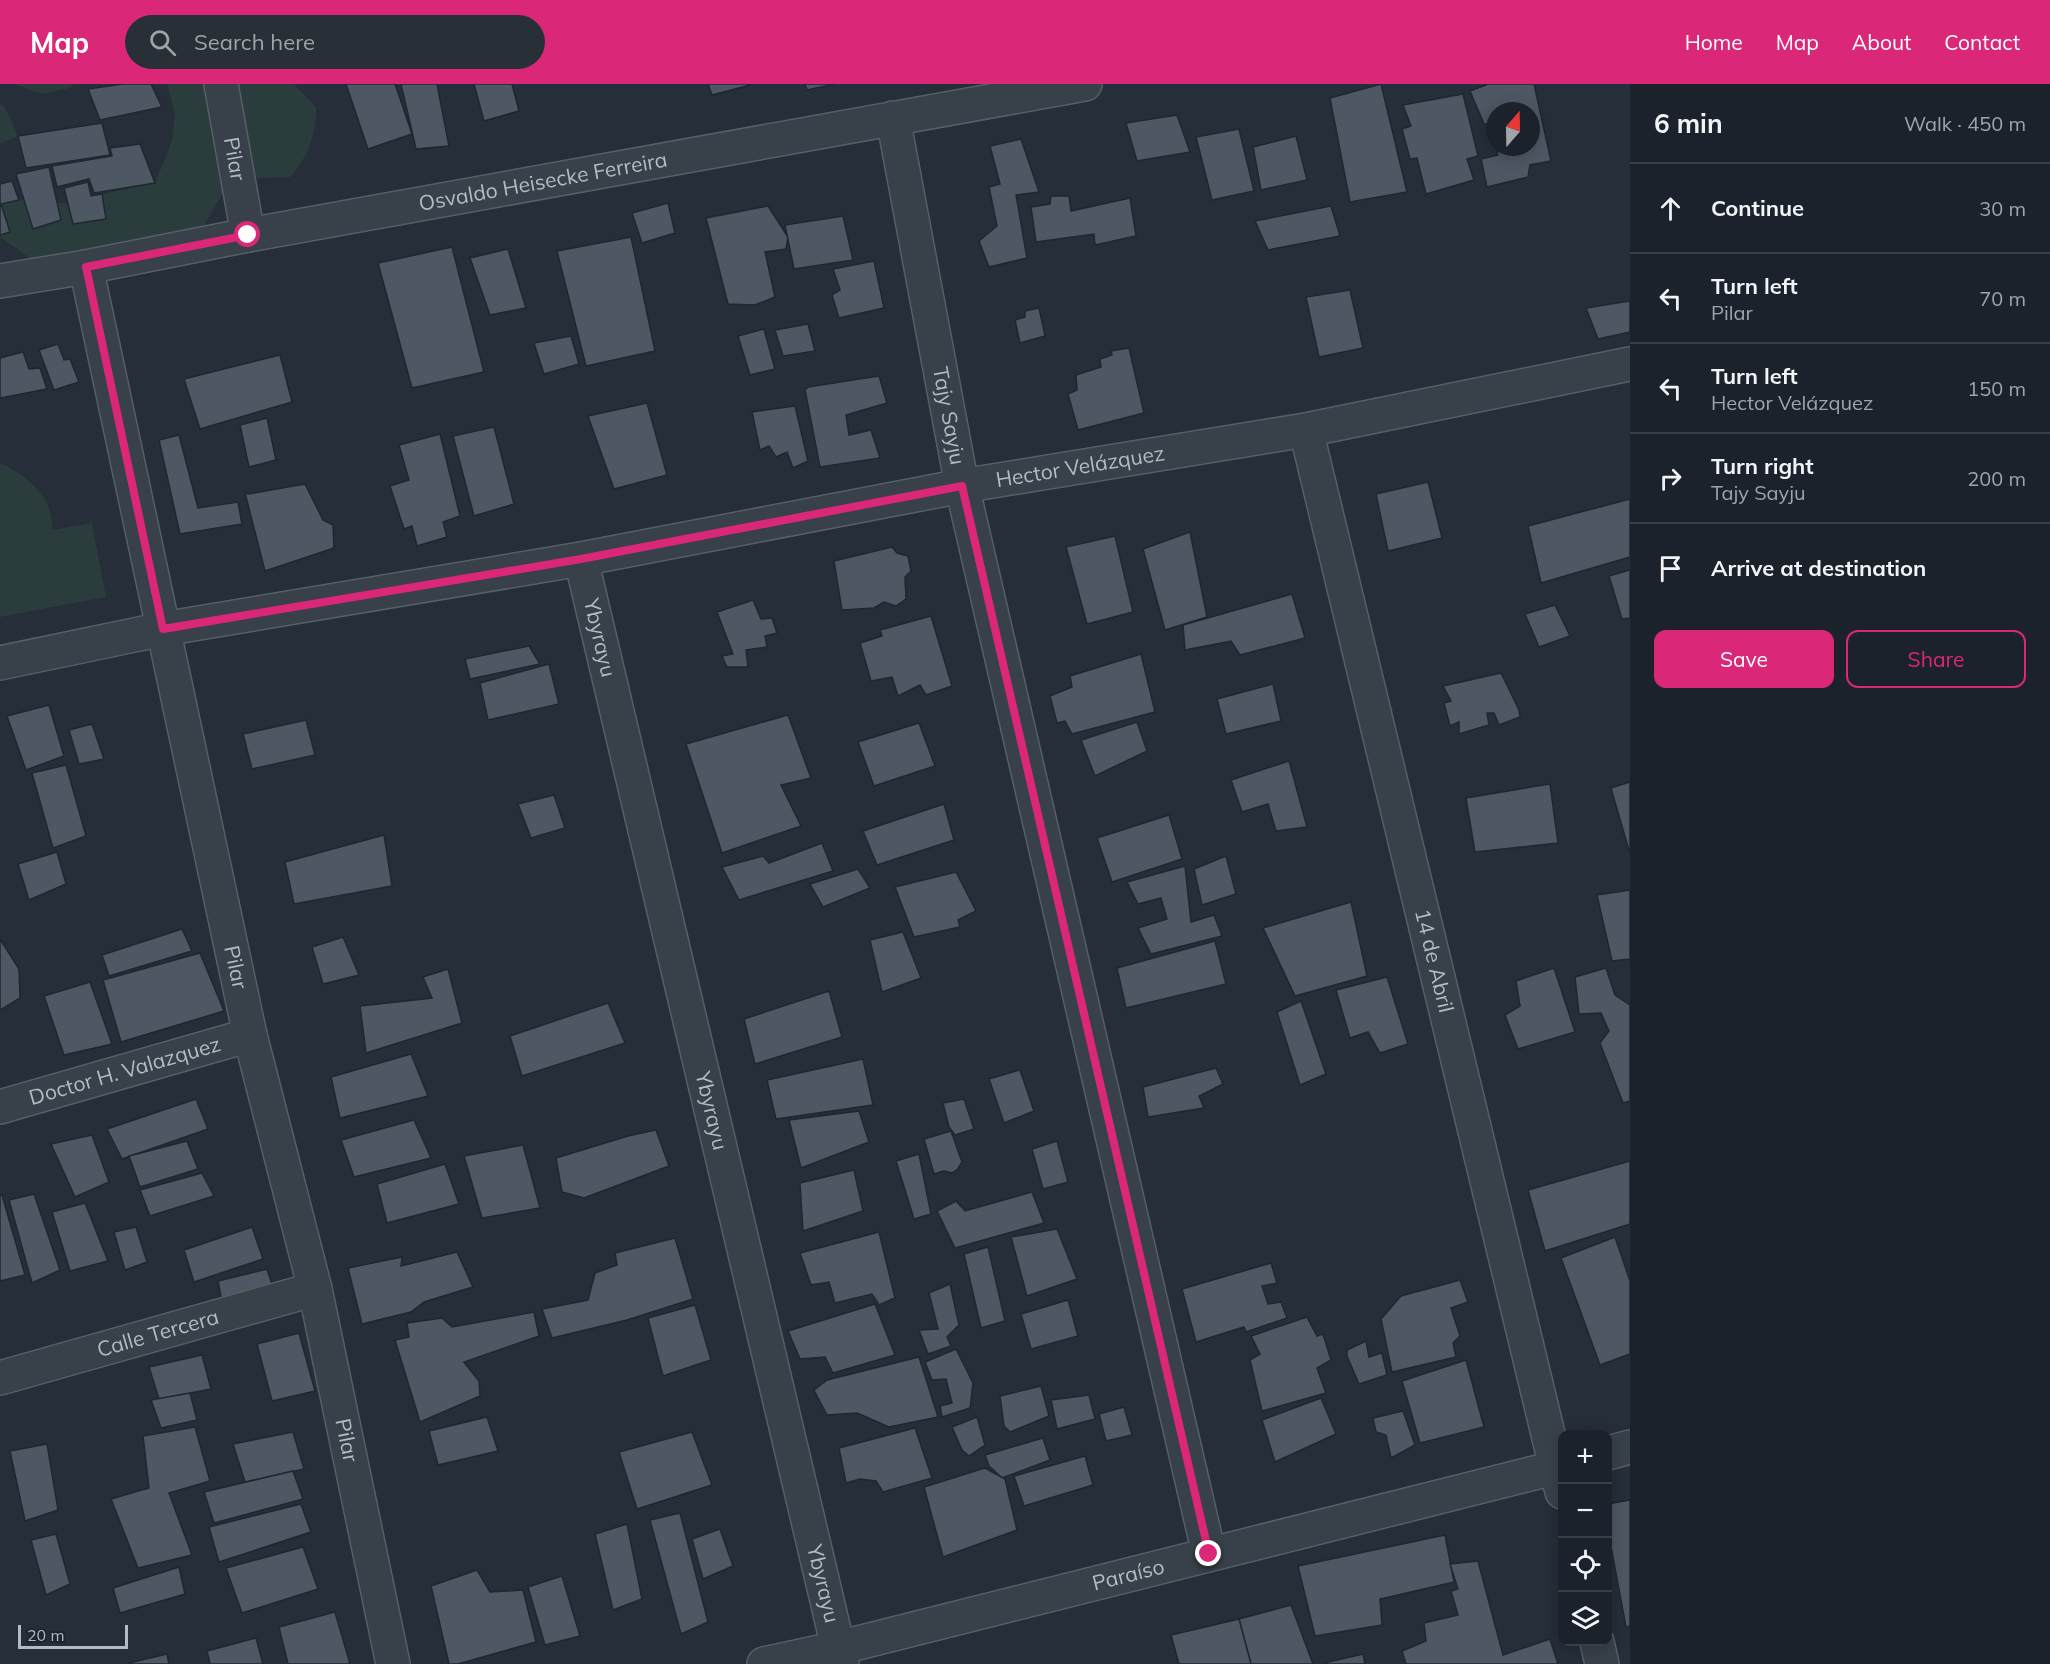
<!DOCTYPE html>
<html lang="en">
<head>
<meta charset="utf-8">
<style>
  :root { --surface:#1c222b; --page:#292f37; --text:#f1f3f6; --muted:#a0a4a9; --line:#3a3f47; --accent:#db2777 }
  body { margin:0; font-family:Mulish,sans-serif; background:var(--page); color:var(--text) }
  .controls { position:absolute; right:18px; bottom:18px; display:grid; overflow:hidden; border-radius:12px; box-shadow:0 3px 15px #0003 }
  .controls button { width:54px; height:54px; display:grid; place-items:center; padding:0; border:0; border-bottom:2px solid var(--line); background:var(--surface); color:var(--text); font:30px sans-serif }
  .compass { position:absolute; left:1486px; top:18px; width:54px; height:54px; border-radius:50%; background:var(--surface); box-shadow:0 3px 15px #0003; rotate:20deg }
  .scale { position:absolute; left:18px; bottom:15px; width:110px; box-sizing:border-box; padding-left:6px; border:3px solid #b3bbc5; border-top:0; font-size:16px; line-height:21px; white-space:nowrap; color:#b3bbc5; -webkit-text-stroke:4px #1d252e; paint-order:stroke }
  .stop { position:absolute; width:18px; height:18px; margin:-14px; border:4px solid #db2777; border-radius:50%; background:#fff }
  .stop.end { background:#db2777; border-color:#fff; box-shadow:0 2px 6px #0008 }
  .list { margin:0; padding:0; list-style:none }
  h2 { display:flex; justify-content:space-between; align-items:center; height:78px; margin:0; padding:0 24px; font-size:26px }
  h2 small { font-size:20px; font-weight:400; color:var(--muted) }
  .list li { display:grid; grid-template-columns:39px 1fr auto; gap:18px; align-items:center; box-sizing:border-box; height:90px; padding:0 24px; border-top:2px solid var(--line) }
  .list b { display:block; font-size:22px; white-space:nowrap }
  .list p { margin:0; font-size:20px; white-space:nowrap; color:var(--muted) }
  .list em { font-size:20px; font-style:normal; color:var(--muted) }
  .actions { display:flex; gap:12px; padding:18px 24px }
  .actions a { flex:1; padding:14px 0; border:2px solid var(--accent); border-radius:12px; text-align:center; font-size:21px; color:var(--accent) }
  .actions .main { background:var(--accent); color:#fff }
  .icon { flex:none; width:33px; height:33px; fill:none; stroke:currentColor; stroke-width:2; stroke-linecap:round; stroke-linejoin:round }
  .map { position:relative; flex:none; width:1630px; height:1580px; overflow:hidden }
  header { display:flex; align-items:center; gap:36px; box-sizing:border-box; height:84px; padding:0 30px; background:var(--accent); color:#fff }
  header strong { font-size:28px }
  nav { display:flex; gap:33px; margin-inline-start:auto; font-size:21px }
  .search { width:420px; height:54px; background:var(--page); display:flex; align-items:center; gap:15px; box-sizing:border-box; padding:0 21px; border-radius:33px; color:var(--muted); font-size:22px }
  main { display:flex }
  aside { flex:1; background:var(--surface) }
  .map>svg:first-child { display:block }
  .green { fill:#2a3c3c }
  .building { fill:#4d5864; stroke:#1f2730; stroke-width:1.5 }
  .lines { fill:none; stroke-linecap:round; stroke-linejoin:round }
  .minor-casing { stroke:#565e67; stroke-width:36 }
  .minor { stroke:#384049; stroke-width:33 }
  .route { stroke:#db2777; stroke-width:8 }
  .labels { text-anchor:middle; stroke-width:4.5; stroke-linejoin:round; paint-order:stroke }
  .street-label { font-size:21px; fill:#b3bbc5; stroke:#1d252e }
</style>
</head>
<body>
<header>
<strong>Map</strong>
<div class="search"><svg class="icon" aria-label="search" viewBox="0 0 24 24"><circle cx="10" cy="10" r="6"/><path d="M15 15l6 6"/></svg>Search here</div>
<nav><a>Home</a><a>Map</a><a>About</a><a>Contact</a></nav>
</header>
<main>
<div class="map">
<svg width="1630" height="1580" viewBox="0 0 1630 1580">
  <rect width="100%" height="100%" fill="#252e39"/>
  <g class="green">
    <path d="M14 0H74L70 4 42 10Z"/>
    <path d="M167 0H294L316 23C317 49 308 74 290 93L260 94 230 97 205 140 193 153 32 176 0 153V109L19 116H42L73 121 102 110 155 99 172 57 175 29Z"/>
    <path d="M0 20 5 23 18 52 0 60Z"/>
    <path d="M0 379C27 391 55 415 52 446L92 439 106 513 0 533Z"/>
  </g>
  <g class="building">
    <path d="M123 0H151L162 23 100 36 88 5Z"/>
    <path d="M346 0H395L412 50 368 65Z"/>
    <path d="M401 0H437L449 62 416 65Z"/>
    <path d="M474 0H512L519 27 484 37Z"/>
    <path d="M708 0H754L712 11Z"/>
    <path d="M805 0H835L807 6Z"/>
    <path d="M1381 0 1407 108 1350 118 1330 14Z"/>
    <path d="M1485 0H1534L1551 77 1530 81 1528 93 1487 103 1481 75 1498 71 1496 63H1531V27H1495V59L1490 40H1484L1470 7 1486 1Z"/>
    <path d="M1463 10 1478 72 1467 75 1474 96 1426 110 1417 74 1410 75 1402 45 1411 42 1403 21Z"/>
    <path d="M1177 31 1190 68 1137 77 1126 39Z"/>
    <path d="M102 39 110 71 26 84 18 52Z"/>
    <path d="M1239 45 1254 107 1212 116 1196 53Z"/>
    <path d="M1296 52 1307 96 1261 106 1253 63Z"/>
    <path d="M1021 55 1039 108 1016 111 1027 174 989 183 979 157 997 142 989 103 1000 100 990 62Z"/>
    <path d="M140 60 155 99 94 109 89 95 57 103 52 82 112 72 110 64Z"/>
    <path d="M49 83 61 136 33 145 16 90Z"/>
    <path d="M12 97 19 116 1 120 10 148 0 151V100Z"/>
    <path d="M88 98 91 112 102 110 106 135 73 140 64 104Z"/>
    <path d="M1051 112H1069L1071 127 1130 114 1136 152 1095 161 1094 150 1036 158 1031 123 1050 120Z"/>
    <path d="M668 119 675 149 642 159 632 129Z"/>
    <path d="M768 122 788 153 786 165 765 168 775 213 755 221 728 220 706 134Z"/>
    <path d="M1331 122 1340 152 1268 166 1255 137Z"/>
    <path d="M843 132 853 176 794 185 785 141Z"/>
    <path d="M631 153 655 267 586 282 557 167Z"/>
    <path d="M452 163 484 288 412 304 378 179Z"/>
    <path d="M508 165 526 224 490 231 470 174Z"/>
    <path d="M874 177 884 224 839 234 832 211 840 206 833 185Z"/>
    <path d="M1350 206 1363 264 1319 273 1306 213Z"/>
    <path d="M1630 217V248L1598 255 1586 224Z"/>
    <path d="M1039 224 1045 252 1020 259 1015 236 1025 233V227Z"/>
    <path d="M808 240 815 267 783 272 775 246Z"/>
    <path d="M764 245 775 285 750 291 738 252Z"/>
    <path d="M571 252 579 280 544 290 534 259Z"/>
    <path d="M58 260 64 276 70 275 79 298 54 306 39 266Z"/>
    <path d="M1129 264 1144 329 1078 346 1068 310 1077 306 1076 291 1101 283 1100 275 1112 271 1111 267Z"/>
    <path d="M23 268 29 285 40 284 47 305 0 314V274Z"/>
    <path d="M280 271 292 318 200 345 184 295Z"/>
    <path d="M879 292 887 319 846 331 849 351 871 346 880 374 820 383 805 306 808 303Z"/>
    <path d="M647 319 667 391 614 405 588 332Z"/>
    <path d="M795 322 808 377 793 384 787 368 776 373 769 362 760 366 752 328Z"/>
    <path d="M267 334 276 376 249 383 240 341Z"/>
    <path d="M494 343 514 420 474 432 453 352Z"/>
    <path d="M440 350 460 432 443 438 447 453 417 462 412 442 404 445 390 402 409 396 399 361Z"/>
    <path d="M179 351 198 424 238 418 242 440 180 450 159 356Z"/>
    <path d="M1428 398 1442 454 1388 467 1376 410Z"/>
    <path d="M305 400 323 436 333 441 334 464 265 487 245 409 249 410Z"/>
    <path d="M1630 415V473L1541 499 1528 442Z"/>
    <path d="M1190 448 1207 533 1165 546 1143 465Z"/>
    <path d="M1115 452 1133 528 1087 540 1066 463Z"/>
    <path d="M892 463 897 469 908 472 911 487 905 493 906 515 896 522 884 518 874 524 842 526 834 477Z"/>
    <path d="M1630 486V534L1622 535 1609 492Z"/>
    <path d="M1292 510 1305 554 1240 571 1231 557 1185 566 1183 541Z"/>
    <path d="M753 516 761 535 772 534 777 549 765 552 767 563 746 566 748 583H727L722 572 733 570 717 528Z"/>
    <path d="M1555 521 1570 552 1539 563 1525 530Z"/>
    <path d="M931 532 952 602 926 611 920 601 898 612 892 593 871 597 860 559 882 552 880 546Z"/>
    <path d="M529 562 540 580 470 595 465 575Z"/>
    <path d="M1141 570 1155 628 1072 650 1065 637 1057 639 1050 612 1072 603 1070 592Z"/>
    <path d="M549 580 559 620 488 636 480 599Z"/>
    <path d="M1501 589 1519 626 1520 633 1499 641 1494 629H1487L1489 641 1459 650V638L1450 642 1444 619 1451 617 1443 602Z"/>
    <path d="M1273 600 1281 637 1226 650 1217 615Z"/>
    <path d="M49 621 64 672 26 686 7 632Z"/>
    <path d="M788 631 811 694 781 701 801 742 722 769 686 660Z"/>
    <path d="M306 636 315 671 252 685 243 650Z"/>
    <path d="M1137 638 1147 667 1095 692 1081 656Z"/>
    <path d="M919 639 935 682 874 702 858 658Z"/>
    <path d="M92 640 104 675 79 680 69 646Z"/>
    <path d="M1289 677 1307 743 1276 747 1268 720 1242 728 1231 696Z"/>
    <path d="M66 681 86 752 53 764 32 689Z"/>
    <path d="M1630 698V770L1611 704Z"/>
    <path d="M1550 700 1558 759 1475 768 1466 714Z"/>
    <path d="M554 711 565 744 531 754 518 720Z"/>
    <path d="M944 720 954 756 877 781 863 747Z"/>
    <path d="M1169 731 1182 775 1112 798 1097 754Z"/>
    <path d="M384 751 392 802 294 820 285 778Z"/>
    <path d="M822 759 833 787 739 816 722 783 763 772 769 779Z"/>
    <path d="M57 768 66 800 29 816 18 780Z"/>
    <path d="M1226 772 1236 810 1202 821 1194 785Z"/>
    <path d="M1185 782 1191 838 1214 831 1222 852 1151 870 1138 844 1167 835 1161 814 1138 820 1127 798Z"/>
    <path d="M858 785 870 804 823 823 810 800Z"/>
    <path d="M956 788 976 827 958 836 960 843 914 853 895 803Z"/>
    <path d="M1630 806V875L1612 877 1597 811Z"/>
    <path d="M1351 818 1367 892 1295 912 1263 844Z"/>
    <path d="M182 845 192 867 109 892 102 871Z"/>
    <path d="M903 848 921 894 882 908 870 856Z"/>
    <path d="M343 853 359 891 323 900 312 863Z"/>
    <path d="M0 855 19 885 20 914 0 926Z"/>
    <path d="M1215 857 1226 900 1126 924 1117 884Z"/>
    <path d="M200 869 224 927 121 958 103 896Z"/>
    <path d="M1554 884 1575 948 1518 965 1505 931 1520 922 1516 897Z"/>
    <path d="M1606 884 1615 911 1630 921V1017L1623 1019 1600 959 1609 947 1601 929 1579 930 1575 893Z"/>
    <path d="M448 885 462 939 366 969 360 922 432 914 423 893Z"/>
    <path d="M1387 893 1408 960 1380 969 1368 948 1350 954 1336 906Z"/>
    <path d="M90 898 112 960 64 971 44 912Z"/>
    <path d="M829 907 842 953 755 980 744 935Z"/>
    <path d="M1301 917 1326 990 1300 1001 1277 928Z"/>
    <path d="M608 919 625 959 522 992 510 952Z"/>
    <path d="M411 970 428 1012 340 1034 331 993Z"/>
    <path d="M863 975 873 1021 776 1035 767 996Z"/>
    <path d="M1216 984 1223 1000 1199 1012 1204 1024 1148 1033 1143 1003Z"/>
    <path d="M1020 986 1034 1027 1004 1039 989 995Z"/>
    <path d="M196 1015 208 1045 122 1075 107 1045Z"/>
    <path d="M964 1015 974 1045 955 1051 949 1043 943 1019Z"/>
    <path d="M859 1027 869 1058 801 1084 789 1036Z"/>
    <path d="M414 1036 431 1074 354 1093 341 1056Z"/>
    <path d="M656 1046 669 1082 584 1114 562 1108 556 1074 628 1052Z"/>
    <path d="M951 1047 962 1078 957 1086 952 1089 944 1087 934 1090 924 1055Z"/>
    <path d="M92 1051 109 1098 75 1113 51 1060Z"/>
    <path d="M187 1057 198 1085 140 1103 129 1072Z"/>
    <path d="M1057 1057 1068 1098 1043 1105 1032 1065Z"/>
    <path d="M523 1061 540 1124 482 1134 464 1072Z"/>
    <path d="M919 1070 931 1130 914 1135 896 1077Z"/>
    <path d="M1630 1077V1140L1545 1167 1528 1106Z"/>
    <path d="M445 1080 459 1120 387 1139 377 1100Z"/>
    <path d="M854 1086 863 1127 803 1147 800 1099Z"/>
    <path d="M202 1089 214 1112 150 1132 140 1106Z"/>
    <path d="M1032 1108 1044 1139 955 1164 937 1127 956 1117 965 1127Z"/>
    <path d="M34 1110 60 1186 32 1199 9 1116Z"/>
    <path d="M0 1111H2L25 1191 0 1197Z"/>
    <path d="M85 1119 108 1177 70 1187 52 1128Z"/>
    <path d="M136 1143 147 1178 125 1186 114 1148Z"/>
    <path d="M252 1143 263 1175 194 1198 184 1166Z"/>
    <path d="M1057 1145 1077 1195 1027 1212 1011 1153Z"/>
    <path d="M879 1148 895 1214 879 1221 872 1210 835 1219 829 1198 811 1201 800 1169Z"/>
    <path d="M1615 1153 1630 1197V1270L1600 1281 1561 1174Z"/>
    <path d="M675 1154 693 1215 627 1236 552 1254 542 1225 588 1216 595 1189 617 1181 615 1169Z"/>
    <path d="M988 1163 1005 1237 981 1244 964 1170Z"/>
    <path d="M457 1168 473 1203 424 1218 411 1228 362 1240 348 1184 402 1173 401 1182Z"/>
    <path d="M1271 1179 1277 1199 1262 1202 1268 1220 1281 1218 1287 1234 1246 1248 1244 1243 1196 1258 1182 1205Z"/>
    <path d="M267 1185 275 1209 223 1224 218 1197Z"/>
    <path d="M1460 1196 1468 1218 1451 1224 1460 1252 1453 1259 1456 1273 1392 1288 1381 1235 1401 1212Z"/>
    <path d="M950 1200 959 1241 947 1253 951 1262 928 1270 919 1246 938 1245 929 1209Z"/>
    <path d="M1068 1216 1078 1252 1031 1265 1021 1230Z"/>
    <path d="M875 1220 895 1271 833 1289 825 1273 800 1275 788 1247Z"/>
    <path d="M695 1221 711 1276 663 1292 648 1234Z"/>
    <path d="M534 1228 539 1252 464 1278 479 1297 480 1312 420 1338 395 1256 409 1253 407 1239 442 1234 452 1243Z"/>
    <path d="M1307 1233 1317 1252 1323 1250 1331 1276 1317 1284 1326 1309 1262 1327 1250 1276 1260 1270 1251 1252Z"/>
    <path d="M299 1249 315 1307 272 1317 257 1260Z"/>
    <path d="M1366 1257 1369 1273 1382 1269 1387 1291 1359 1300 1347 1272V1266Z"/>
    <path d="M956 1265 973 1299 970 1324 942 1333 940 1322 952 1319 946 1295 932 1296 925 1278Z"/>
    <path d="M202 1271 211 1305 159 1315 149 1283Z"/>
    <path d="M919 1273 938 1333 889 1343 857 1329 827 1331 814 1306 827 1296Z"/>
    <path d="M1466 1276 1484 1343 1420 1359 1402 1297Z"/>
    <path d="M1041 1302 1049 1332 1010 1348 1004 1342 1000 1312Z"/>
    <path d="M190 1309 197 1336 161 1344 151 1316Z"/>
    <path d="M1089 1311 1095 1335 1057 1345 1051 1316Z"/>
    <path d="M1321 1314 1336 1350 1275 1378 1262 1336Z"/>
    <path d="M1124 1323 1132 1351 1106 1357 1099 1330Z"/>
    <path d="M1403 1327 1415 1361 1391 1374 1386 1351 1376 1348 1373 1334Z"/>
    <path d="M487 1333 498 1367 438 1381 429 1347Z"/>
    <path d="M977 1333 985 1361 969 1372 962 1366 952 1343Z"/>
    <path d="M195 1343 210 1397 169 1409 192 1471 138 1484 111 1415 149 1404 143 1352Z"/>
    <path d="M915 1344 932 1394 883 1408 876 1397 860 1395 846 1399 839 1364Z"/>
    <path d="M293 1348 304 1385 245 1398 233 1360Z"/>
    <path d="M692 1348 712 1401 637 1425 619 1368Z"/>
    <path d="M1043 1354 1050 1376 1002 1394 989 1382 985 1371Z"/>
    <path d="M47 1360 58 1426 25 1437 10 1367Z"/>
    <path d="M1085 1372 1093 1401 1024 1422 1014 1392Z"/>
    <path d="M985 1384 1005 1395 1017 1446 943 1473 924 1403Z"/>
    <path d="M293 1387 303 1415 214 1439 204 1408Z"/>
    <path d="M1630 1416V1542L1626 1543 1608 1447V1420Z"/>
    <path d="M301 1420 311 1448 219 1478 209 1443Z"/>
    <path d="M680 1429 708 1538 681 1550 650 1436Z"/>
    <path d="M627 1440 642 1515 613 1526 595 1450Z"/>
    <path d="M720 1445 733 1482 703 1495 692 1455Z"/>
    <path d="M56 1450 70 1500 46 1511 31 1456Z"/>
    <path d="M1445 1451 1454 1498 1380 1515 1382 1541 1315 1552 1298 1482Z"/>
    <path d="M303 1463 318 1505 242 1529 226 1484Z"/>
    <path d="M1478 1477 1503 1571 1550 1555 1558 1580H1406L1402 1567 1426 1557 1424 1539 1458 1531 1451 1507 1458 1505 1450 1480Z"/>
    <path d="M179 1483 185 1510 120 1529 113 1504Z"/>
    <path d="M477 1486 490 1508 523 1506 536 1558 458 1580H449L431 1502Z"/>
    <path d="M562 1492 580 1552 545 1561 528 1503Z"/>
    <path d="M1291 1521 1313 1580H1251L1239 1535Z"/>
    <path d="M335 1528 350 1580H288L279 1543Z"/>
    <path d="M1239 1535 1251 1580H1179L1171 1551Z"/>
    <path d="M256 1554 263 1580H210L207 1567Z"/>
    <path d="M167 1570 169 1580H130L129 1579Z"/>
    <path d="M1363 1570 1365 1580H1325L1324 1579Z"/>
  </g>
  <g class="lines">
    <g class="minor-casing">
      <g id="minor">
        <path id="s1" d="M221 0 248 151"/>
        <path id="s2" d="M893 34 962 402 1209 1470"/>
        <path id="s3" d="M86 183 250 951 315 1205 393 1580"/>
        <path id="s4" d="M0 197 86 183 248 151 1085 0"/>
        <path id="s5" d="M1306 346 1562 1408"/>
        <path id="s6" d="M581 475 842 1580"/>
        <path id="s7" d="M0 579 163 545 581 475 962 402 1306 346 1630 280"/>
        <path id="s8" d="M0 1023 250 951"/>
        <path id="s9" d="M0 1294 315 1205"/>
        <path d="M1608 1369 1630 1363"/>
        <path d="M1597 1558 1602 1580"/>
        <path id="s10" d="M764 1580 838 1564 1562 1382"/>
      </g>
    </g>
    <use href="#minor" class="minor"/>
  </g>
  <g class="lines">
    <path class="route" d="M248 151 86 183 163 545 581 475 962 402 1209 1470"/>
  </g>
  <g class="labels">
    <g class="street-label">
      <text dy="7" stroke="none"><textPath href="#s1" startOffset="76">Pilar</textPath></text>
      <text dy="7" stroke="none"><textPath href="#s4" startOffset="552">Osvaldo Heisecke Ferreira</textPath></text>
      <text dy="7" stroke="none"><textPath href="#s2" startOffset="303">Tajy Sayju</textPath></text>
      <text dy="7" stroke="none"><textPath href="#s7" startOffset="1098">Hector Velázquez</textPath></text>
      <text dy="7" stroke="none"><textPath href="#s6" startOffset="81">Ybyrayu</textPath></text>
      <text dy="7" stroke="none"><textPath href="#s5" startOffset="546">14 de Abril</textPath></text>
      <text dy="7" stroke="none"><textPath href="#s3" startOffset="716">Pilar</textPath></text>
      <text dy="7" stroke="none"><textPath href="#s8" startOffset="130">Doctor H. Valazquez</textPath></text>
      <text dy="7" stroke="none"><textPath href="#s6" startOffset="567">Ybyrayu</textPath></text>
      <text dy="7" stroke="none"><textPath href="#s9" startOffset="164">Calle Tercera</textPath></text>
      <text dy="7" stroke="none"><textPath href="#s3" startOffset="1202">Pilar</textPath></text>
      <text dy="7" stroke="none"><textPath href="#s10" startOffset="375">Paraíso</textPath></text>
      <text dy="7" stroke="none"><textPath href="#s6" startOffset="1053">Ybyrayu</textPath></text>
    </g>
  </g>
</svg>
<div class="controls">
<button>+</button>
<button>−</button>
<button><svg class="icon" aria-label="locate" viewBox="0 0 24 24"><circle cx="12" cy="12" r="6"/><path d="M12 2v4M12 18v4M2 12h4M18 12h4"/></svg></button>
<button><svg class="icon" aria-label="layers" viewBox="0 0 24 24"><path d="M12 4l9 5-9 5-9-5zM3 14l9 5 9-5"/></svg></button>
</div>
<svg class="compass" viewBox="-18 -18 36 36"><path d="M0-13l5 13h-10z" fill="#e53935"/><path d="M0 13l5-13h-10z" fill="#a0a4a9"/></svg>
<div class="scale">20 m</div>
<div class="stop" style="left:248px;top:151px"></div>
<div class="stop end" style="left:1209px;top:1470px"></div>
</div>
<aside>
<h2>6 min<small>Walk · 450 m</small></h2>
<ul class="list">
<li><svg class="icon" aria-label="ahead" viewBox="0 0 24 24"><path d="M12 20V5M6 11l6-6 6 6"/></svg><div><b>Continue</b></div><em>30 m</em></li>
<li><svg class="icon" aria-label="left" viewBox="0 0 24 24"><path d="M17 20v-9H6M10 6l-5 5 5 5"/></svg><div><b>Turn left</b><p>Pilar</p></div><em>70 m</em></li>
<li><svg class="icon" aria-label="left" viewBox="0 0 24 24"><path d="M17 20v-9H6M10 6l-5 5 5 5"/></svg><div><b>Turn left</b><p>Hector Velázquez</p></div><em>150 m</em></li>
<li><svg class="icon" aria-label="right" viewBox="0 0 24 24"><path d="M7 20v-9h11M14 6l5 5-5 5"/></svg><div><b>Turn right</b><p>Tajy Sayju</p></div><em>200 m</em></li>
<li><svg class="icon" aria-label="arrive" viewBox="0 0 24 24"><path d="M6 21V4h12l-3 4 3 4H6"/></svg><div><b>Arrive at destination</b></div></li>
</ul>
<div class="actions"><a class="main">Save</a><a>Share</a></div>
</aside>
</main>
</body>
</html>
